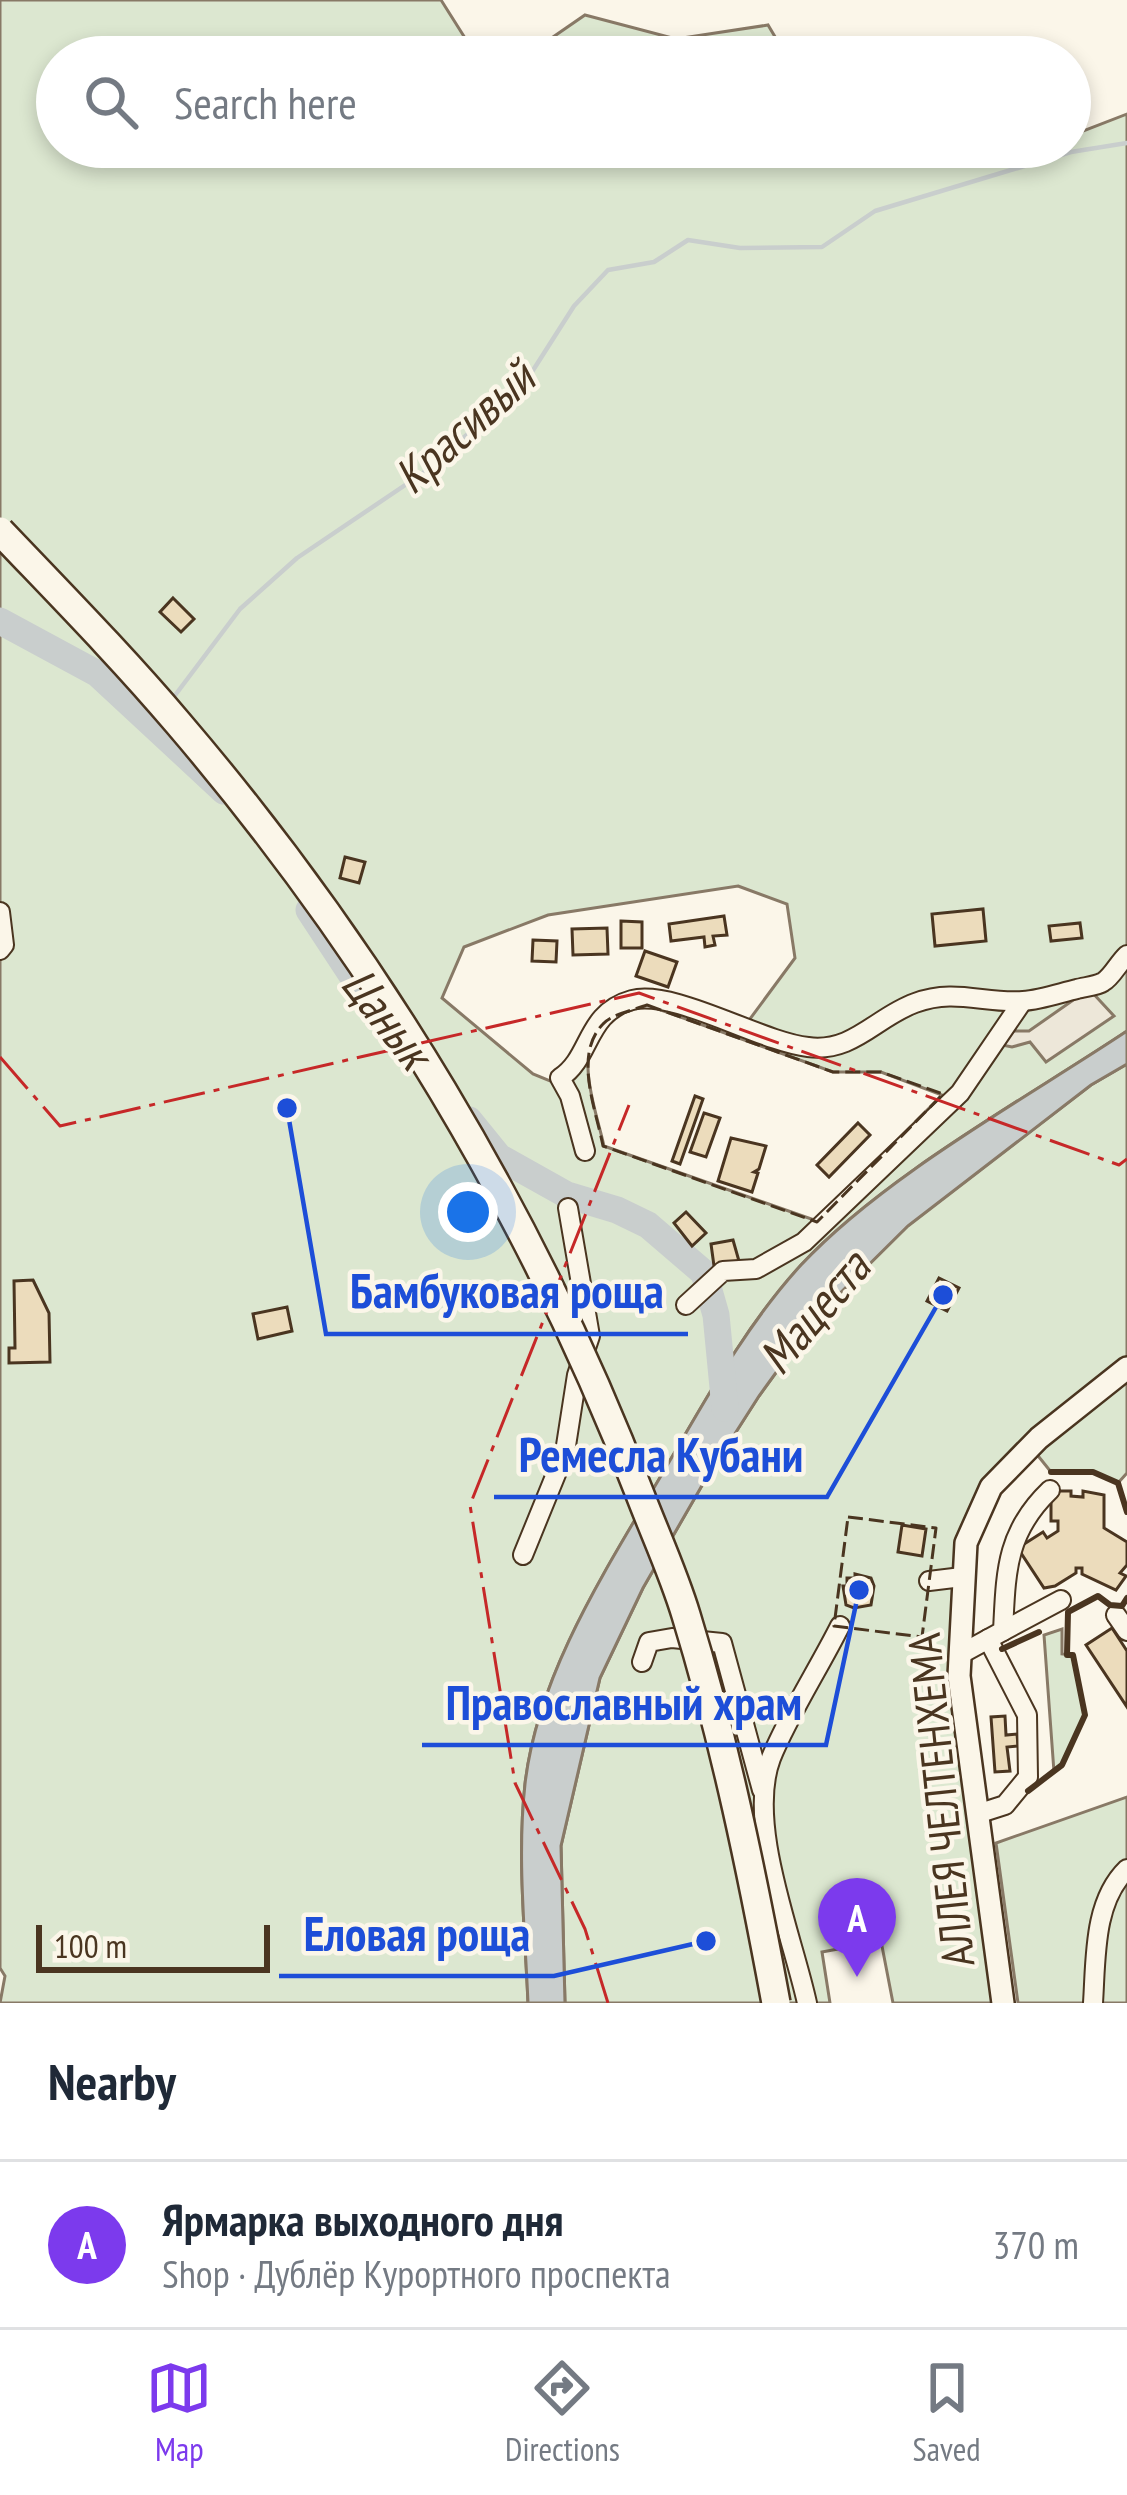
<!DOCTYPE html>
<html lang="en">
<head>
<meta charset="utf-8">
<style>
  :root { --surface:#fff; --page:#f6f6f7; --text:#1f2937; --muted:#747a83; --line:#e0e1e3; --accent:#7c3aed }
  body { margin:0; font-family:"PT Sans Narrow",sans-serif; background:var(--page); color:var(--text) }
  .scale { position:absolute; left:36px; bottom:30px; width:234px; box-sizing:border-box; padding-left:12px; border:6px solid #4a3520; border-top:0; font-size:33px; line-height:42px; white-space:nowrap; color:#4a3520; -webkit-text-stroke:9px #fbf6e9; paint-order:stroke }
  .you { position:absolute; left:468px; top:1212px; width:42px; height:42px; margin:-30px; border:9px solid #fff; border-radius:50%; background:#1a73e8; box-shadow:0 0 0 18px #1a73e833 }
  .badge { display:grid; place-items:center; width:78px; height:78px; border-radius:50%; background:var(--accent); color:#fff; font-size:39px; font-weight:700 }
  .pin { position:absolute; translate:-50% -99px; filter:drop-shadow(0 3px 6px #0008) }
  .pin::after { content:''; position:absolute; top:63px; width:42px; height:36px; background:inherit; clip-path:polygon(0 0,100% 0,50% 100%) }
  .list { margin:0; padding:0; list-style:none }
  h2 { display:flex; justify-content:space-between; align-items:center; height:156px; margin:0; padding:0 48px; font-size:51px }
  h2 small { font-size:39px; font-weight:400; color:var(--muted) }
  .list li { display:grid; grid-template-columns:78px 1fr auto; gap:36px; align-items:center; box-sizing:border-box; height:168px; padding:0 48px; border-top:3px solid var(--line) }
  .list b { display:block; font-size:45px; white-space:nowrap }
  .list p { margin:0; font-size:39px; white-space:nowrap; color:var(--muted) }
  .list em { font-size:39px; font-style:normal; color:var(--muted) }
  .icon { flex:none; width:66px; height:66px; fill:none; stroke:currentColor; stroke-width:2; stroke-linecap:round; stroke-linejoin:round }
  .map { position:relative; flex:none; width:1127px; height:2003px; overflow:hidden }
  .search { position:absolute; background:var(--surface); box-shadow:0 6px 18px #0003; left:36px; right:36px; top:36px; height:132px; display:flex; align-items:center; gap:30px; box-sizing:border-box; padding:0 42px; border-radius:66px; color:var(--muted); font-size:45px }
  .sheet { height:324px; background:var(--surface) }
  nav { display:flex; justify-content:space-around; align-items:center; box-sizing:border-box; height:168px; border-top:3px solid var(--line); background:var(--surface); font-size:33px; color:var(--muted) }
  nav a { display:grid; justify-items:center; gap:6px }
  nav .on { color:var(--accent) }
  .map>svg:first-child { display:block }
  .green { fill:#dce7d0; stroke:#887966; stroke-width:3; fill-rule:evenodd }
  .parking { fill:#ede7d9; stroke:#887966; stroke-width:3 }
  .water { fill:#c9cecd; stroke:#887966; stroke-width:3 }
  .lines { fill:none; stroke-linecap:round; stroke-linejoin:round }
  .stream { stroke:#c9cecd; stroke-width:4.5 }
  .river { stroke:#c9cecd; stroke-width:27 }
  .building { fill:#ecdcbc; stroke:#4a3520; stroke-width:3 }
  .minor-casing { stroke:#4a3520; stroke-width:22 }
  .major-casing { stroke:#4a3520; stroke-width:26 }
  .minor { stroke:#fbf6e9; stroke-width:18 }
  .major { stroke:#fbf6e9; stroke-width:21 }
  .highway-bridge-casing { stroke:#4a3520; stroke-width:32; stroke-linecap:butt }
  .highway-bridge { stroke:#fbf6e9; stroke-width:27 }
  .fence { stroke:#4a3520; stroke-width:3; stroke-dasharray:15 6; stroke-linecap:butt }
  .wall { stroke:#4a3520; stroke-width:6 }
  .power { stroke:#c62828; stroke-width:3; stroke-dasharray:42 9 6 9; stroke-linecap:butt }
  .labels { text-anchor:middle; stroke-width:9; stroke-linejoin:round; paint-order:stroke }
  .street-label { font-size:45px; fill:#4a3520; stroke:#fbf6e9 }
  .water-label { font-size:48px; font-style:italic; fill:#4a3520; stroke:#fbf6e9 }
  .leader { fill:none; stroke:#1d4ed8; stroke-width:4.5 }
  .callout-dot { fill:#1d4ed8; stroke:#fbf6e9; stroke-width:4.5 }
  .callout-label { font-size:48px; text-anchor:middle; font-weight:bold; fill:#1d4ed8; stroke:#fbf6e9; stroke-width:9; stroke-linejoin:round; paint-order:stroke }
</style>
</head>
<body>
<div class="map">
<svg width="1127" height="2003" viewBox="0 0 1127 2003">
  <rect width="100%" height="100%" fill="#fbf6e9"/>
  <g class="green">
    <path d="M0 0H441L477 57H57V147H1070V136L1127 114V1031C1025 1099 884 1176 801 1265 746 1325 706 1399 665 1469 609 1566 538 1671 525 1784 517 1856 525 1931 528 2003H0L5 1976 0 1968ZM738 886 787 904 795 958 744 1027C697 1012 633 977 595 1025 584 1040 576 1059 566 1075L550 1081 533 1074 442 998 464 947 548 915ZM647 1005 833 1072H881L942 1095 817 1221 604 1146C596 1109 573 1055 603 1024 612 1014 634 1010 647 1005Z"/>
    <path d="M585 15 676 39 768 25 787 57H524Z"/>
    <path d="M1127 1064V1473L1118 1483 1093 1472H1051L1031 1447 991 1487 959 1610 1003 2003H893L881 1941 822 1952 830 2003H565L561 1846 600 1678 643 1588 704 1482 759 1396 817 1316 907 1226 1091 1085Z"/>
    <path d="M1062 1629V1654L1073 1655 1085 1715 1062 1765 1054 1772 1044 1635Z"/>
    <path d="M1127 1797V2003H1018L996 1843Z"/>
  </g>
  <path class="parking" d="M1089 989 1114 1016 1046 1062 1030 1042 1012 1047 992 1043 1000 1031H1029Z"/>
  <path class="water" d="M1127 1031V1064L1091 1085 908 1226 817 1316 759 1396 704 1482 643 1588 600 1678 561 1846 565 2003H528C525 1931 517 1856 525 1784 538 1671 609 1565 665 1469 706 1399 746 1325 801 1265 884 1176 1025 1099 1127 1031Z"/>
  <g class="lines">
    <path class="stream" d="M173 698 240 609 297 558 423 473 523 386 574 306 608 270 654 262 688 240 740 248 822 247 875 211 1071 152 1127 143"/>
    <g class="river">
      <path d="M0 621 98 674 224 791"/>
      <path d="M309 910 357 983 387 1021"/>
      <path d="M469 1120 499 1157 567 1195 617 1210 648 1225 704 1273 716 1315 725 1408"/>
    </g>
  </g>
  <g class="building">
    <path d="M173 598 194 619 181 632 160 612Z"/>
    <path d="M345 857 365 862 359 883 340 878Z"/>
    <path d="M983 909 986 941 935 946 932 914Z"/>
    <path d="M724 916 727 935 713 936 715 945 705 947 704 937 671 941 669 924Z"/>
    <path d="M621 921 642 922V948H621Z"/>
    <path d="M1080 923 1082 938 1051 941 1049 926Z"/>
    <path d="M607 928 608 954 573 955 572 929Z"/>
    <path d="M533 940 557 941 556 962 532 961Z"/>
    <path d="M645 951 677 962 668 987 636 976Z"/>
    <path d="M695 1096 703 1099 680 1164 672 1161Z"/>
    <path d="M704 1113 720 1118 706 1157 690 1152Z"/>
    <path d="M858 1123 870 1135 829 1177 817 1165Z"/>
    <path d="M731 1138 766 1146 759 1169 754 1172 758 1173 752 1192 718 1181Z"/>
    <path d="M686 1212 706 1233 692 1246 674 1223Z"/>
    <path d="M733 1240 739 1261 714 1266 711 1244Z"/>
    <path d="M939 1278 959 1288 947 1311 927 1301Z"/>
    <path d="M33 1280 49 1313 50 1362 9 1363V1348H15L14 1281Z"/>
    <path d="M287 1307 292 1331 258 1339 253 1314Z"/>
    <path d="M1057 1491H1071V1496L1083 1497V1491L1104 1495V1528L1127 1542V1565L1120 1573 1126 1576 1116 1590 1082 1574V1568H1076V1573L1055 1586 1044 1588 1021 1553V1546L1043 1532 1047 1538 1058 1531V1521H1051V1496Z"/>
    <path d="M902 1525 926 1529 922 1556 898 1552Z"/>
    <path d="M855 1574 871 1578 874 1586 871 1605 854 1608 846 1605 843 1586H847V1578H855Z"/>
    <path d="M1112 1628 1127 1651V1707L1086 1645Z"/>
    <path d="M1005 1716 1006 1735 1017 1734 1018 1746 1007 1747 1010 1771 995 1772 991 1717Z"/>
  </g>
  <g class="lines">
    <g class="minor-casing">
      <g id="minor">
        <path d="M0 912 4 945 0 950"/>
        <path d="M585 1151 570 1096 560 1078C592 1057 585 1013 632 1000 674 989 761 1042 808 1047 853 1053 876 1017 915 1003 955 988 984 1004 1023 1001 1041 1000 1060 993 1077 989 1084 987 1097 986 1103 982 1112 977 1119 962 1127 955"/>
        <path d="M686 1305 723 1271 756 1269 804 1242 960 1093 1022 1002"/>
        <path d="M523 1555 565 1452 577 1375 590 1336 568 1208"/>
        <path d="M929 1581 962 1577"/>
        <path d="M1116 1615 1127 1631"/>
        <path d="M1003 1631 1061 1600"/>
        <path d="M959 1655 1003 1631C1006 1574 1005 1533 1050 1490"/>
        <path d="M642 1662 649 1642 672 1638 722 1643 762 1790"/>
        <path d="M977 1814 1005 1805 1028 1777 1027 1715 988 1639"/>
        <path d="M807 2003C792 1934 746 1824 771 1758 788 1716 819 1668 840 1626"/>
        <path d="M1093 2003C1096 1959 1093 1902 1127 1869"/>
      </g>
    </g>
    <g class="major-casing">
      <path id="major" d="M1003 2003 959 1676 966 1543 991 1487 1039 1438 1127 1368"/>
    </g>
    <use href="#minor" class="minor"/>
    <use href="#major" class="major"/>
    <g class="highway-bridge-casing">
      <path id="highway-bridge" d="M0 531C60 594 122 657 178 723 373 951 534 1217 641 1497 656 1536 674 1575 686 1615 725 1742 752 1873 776 2003"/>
    </g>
    <use href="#highway-bridge" class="highway-bridge"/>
    <g class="fence">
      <path d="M647 1005 833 1072H881L943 1094 817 1222 603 1146C596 1109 573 1055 603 1024 612 1014 634 1010 647 1005Z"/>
      <path d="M848 1517 936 1528 922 1637 834 1626Z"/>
    </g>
    <g class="wall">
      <path d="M1051 1472H1093L1118 1483 1127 1512"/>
      <path d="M1002 1649 1039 1632"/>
      <path d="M1028 1791 1062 1765 1085 1715 1073 1655H1067L1068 1612 1098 1596 1110 1605 1122 1606 1127 1598"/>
    </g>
    <g class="power">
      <path d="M0 1057 60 1126 639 993 1119 1165 1127 1159"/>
      <path d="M608 2003 585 1929 515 1783 470 1505 629 1105"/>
    </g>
  </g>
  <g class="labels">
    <g class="street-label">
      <text transform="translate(941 1800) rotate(-96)" y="16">АЛЛЕЯ ЧЕЛТЕНХЕМА</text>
    </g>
    <g class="water-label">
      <text transform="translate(464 427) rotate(-42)" y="17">Красивый</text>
      <text transform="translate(387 1018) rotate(52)" y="17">Цанык</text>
      <text transform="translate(814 1312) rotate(-50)" y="17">Мацеста</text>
    </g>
  </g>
  <path class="leader" d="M287 1108L326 1334H688M943 1295L827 1497H494M859 1590L826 1745H422M706 1941L554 1976H279"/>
  <g class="callout-dot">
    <circle cx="287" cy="1108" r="12"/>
    <circle cx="943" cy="1295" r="12"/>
    <circle cx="859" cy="1590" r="12"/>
    <circle cx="706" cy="1941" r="12"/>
  </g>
  <g class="callout-label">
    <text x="507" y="1308">Бамбуковая роща</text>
    <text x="661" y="1472">Ремесла Кубани</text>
    <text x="624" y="1720">Православный храм</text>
    <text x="417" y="1951">Еловая роща</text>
  </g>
</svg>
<div class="scale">100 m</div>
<div class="you"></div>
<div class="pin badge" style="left:857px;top:1977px">A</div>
<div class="search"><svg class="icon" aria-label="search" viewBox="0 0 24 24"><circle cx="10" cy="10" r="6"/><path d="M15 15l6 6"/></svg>Search here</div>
</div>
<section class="sheet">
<h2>Nearby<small></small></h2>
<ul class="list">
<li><span class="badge">A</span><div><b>Ярмарка выходного дня</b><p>Shop · Дублёр Курортного проспекта</p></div><em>370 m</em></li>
</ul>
</section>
<nav>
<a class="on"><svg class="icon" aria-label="map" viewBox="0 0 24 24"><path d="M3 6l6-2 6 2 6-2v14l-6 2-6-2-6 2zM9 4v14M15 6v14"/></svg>Map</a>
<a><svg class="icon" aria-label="directions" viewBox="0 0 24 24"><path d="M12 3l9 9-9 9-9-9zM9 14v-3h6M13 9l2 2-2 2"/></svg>Directions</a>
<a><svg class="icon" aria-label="saved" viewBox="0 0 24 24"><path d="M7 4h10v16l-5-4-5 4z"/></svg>Saved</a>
</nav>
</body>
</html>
